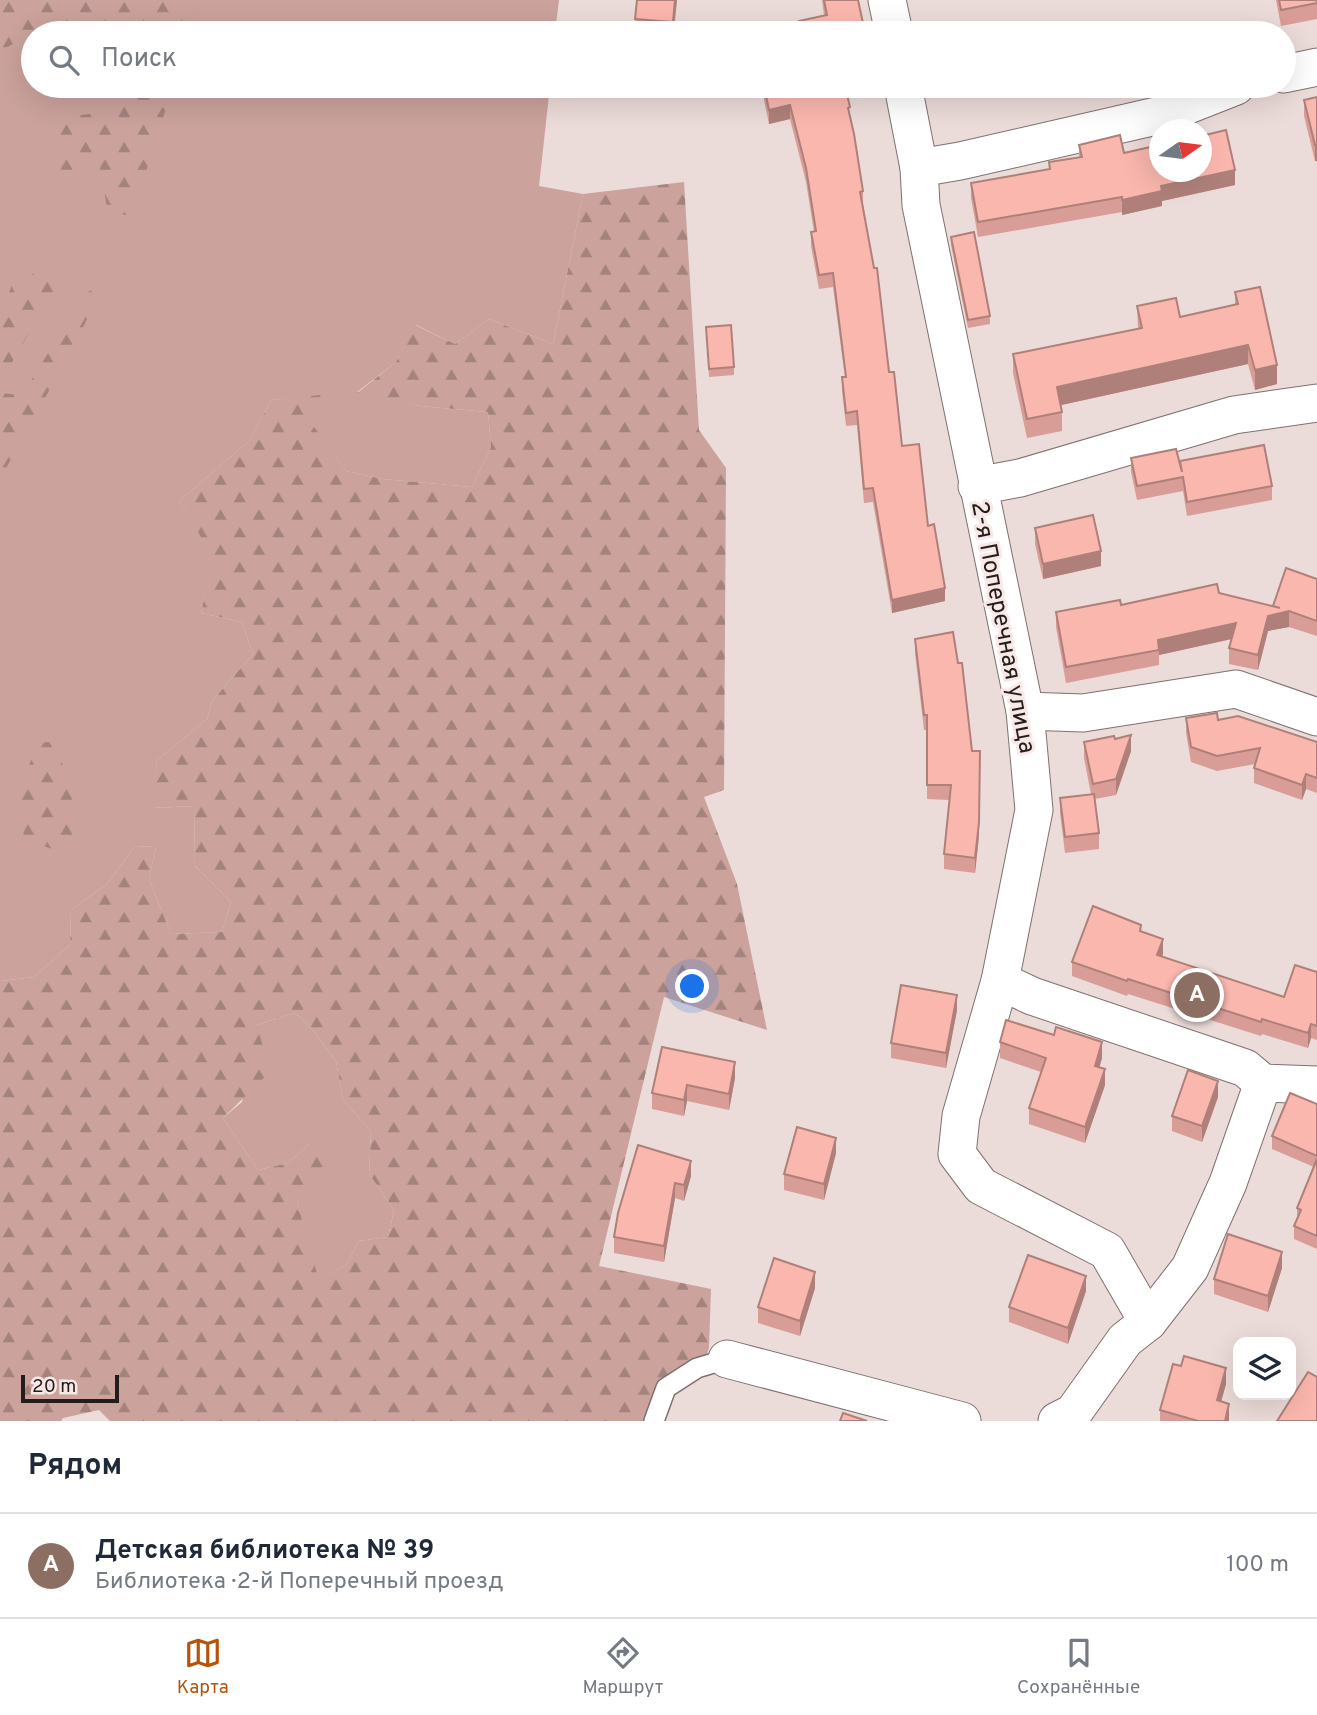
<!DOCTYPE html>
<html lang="ru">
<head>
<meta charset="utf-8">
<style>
  :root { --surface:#fff; --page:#f2f2f3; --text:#1f2937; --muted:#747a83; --line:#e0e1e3; --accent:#b45309 }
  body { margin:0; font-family:Overpass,sans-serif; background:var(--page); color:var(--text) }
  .controls { position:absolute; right:21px; bottom:21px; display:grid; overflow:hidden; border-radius:14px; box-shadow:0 7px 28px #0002 }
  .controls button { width:63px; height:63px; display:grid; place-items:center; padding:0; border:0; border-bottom:2px solid var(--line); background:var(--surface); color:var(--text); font:35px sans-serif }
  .compass { position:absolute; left:1149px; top:119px; width:63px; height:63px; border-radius:50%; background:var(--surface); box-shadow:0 7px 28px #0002; rotate:76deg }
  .scale { position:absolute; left:21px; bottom:18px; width:98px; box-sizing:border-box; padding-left:7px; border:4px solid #231d1c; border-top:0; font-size:19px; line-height:24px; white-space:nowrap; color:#231d1c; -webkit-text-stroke:5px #f8e8e6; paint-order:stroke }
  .you { position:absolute; left:693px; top:987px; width:24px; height:24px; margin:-18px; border:5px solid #fff; border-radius:50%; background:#1a73e8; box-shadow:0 0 0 10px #1a73e833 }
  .badge { display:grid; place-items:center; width:46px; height:46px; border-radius:50%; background:var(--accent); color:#fff; font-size:23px; font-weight:700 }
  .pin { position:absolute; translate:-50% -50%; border:4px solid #fff; box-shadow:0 2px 7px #0006 }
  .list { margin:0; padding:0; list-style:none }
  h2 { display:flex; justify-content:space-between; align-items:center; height:91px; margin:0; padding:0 28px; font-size:30px }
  h2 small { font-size:23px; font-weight:400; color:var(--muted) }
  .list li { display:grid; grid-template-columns:46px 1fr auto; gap:21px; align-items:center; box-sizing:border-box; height:105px; padding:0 28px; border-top:2px solid var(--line) }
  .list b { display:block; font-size:26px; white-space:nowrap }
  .list p { margin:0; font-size:23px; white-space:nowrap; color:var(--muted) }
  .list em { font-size:23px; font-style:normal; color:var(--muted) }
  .icon { flex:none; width:38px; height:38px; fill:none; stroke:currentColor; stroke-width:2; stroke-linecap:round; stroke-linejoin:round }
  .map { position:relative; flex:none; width:1317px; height:1421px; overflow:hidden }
  .search { position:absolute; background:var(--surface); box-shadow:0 7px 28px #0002; left:21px; right:21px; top:21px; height:77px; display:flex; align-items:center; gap:18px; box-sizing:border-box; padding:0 24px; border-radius:38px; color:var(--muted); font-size:26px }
  .sheet { height:196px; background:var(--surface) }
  nav { display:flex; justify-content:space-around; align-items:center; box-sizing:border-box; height:98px; border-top:2px solid var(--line); background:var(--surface); font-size:19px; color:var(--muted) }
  nav a { display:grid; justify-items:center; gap:4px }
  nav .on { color:var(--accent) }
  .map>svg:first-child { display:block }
  .green { fill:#cba29c }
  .forest { fill:url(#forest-firs); fill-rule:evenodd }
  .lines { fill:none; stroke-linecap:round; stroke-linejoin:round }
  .service-casing { stroke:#7f716f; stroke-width:22 }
  .minor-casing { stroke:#7f716f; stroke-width:39 }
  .service { stroke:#fff; stroke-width:19 }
  .minor { stroke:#fff; stroke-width:37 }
  .wall { fill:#d79d96 }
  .shaded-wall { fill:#af807a }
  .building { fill:#fab7ae; stroke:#af807a; stroke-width:2 }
  .labels { text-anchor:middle; stroke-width:6; stroke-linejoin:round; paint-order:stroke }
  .street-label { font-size:24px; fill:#231d1c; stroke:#f8e8e6 }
</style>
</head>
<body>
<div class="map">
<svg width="1317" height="1421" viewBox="0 0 1317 1421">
  <defs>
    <pattern id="forest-firs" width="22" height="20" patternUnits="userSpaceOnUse" patternTransform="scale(1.75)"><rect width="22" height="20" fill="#cba29c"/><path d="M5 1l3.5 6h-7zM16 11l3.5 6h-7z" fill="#a4837e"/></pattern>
  </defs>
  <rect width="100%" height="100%" fill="#ebdbd9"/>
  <g class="green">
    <path d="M0 0H559L555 33H33V86H550L539 186 583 194 553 344 489 319 455 344 416 325 396 362 357 392 420 406 488 412 491 447 472 487 383 479 346 471 306 417 320 396 271 400 249 441 179 501 214 557 201 613 242 622 253 654 212 701 207 719 157 760 153 808 195 806 194 865 231 902 222 932 171 934 149 879 156 847 135 846 107 884 71 910 70 945 34 977 0 981Z"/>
    <path d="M294 1013 308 1024 336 1061 343 1100 371 1131 369 1174 394 1210 388 1237 359 1241 346 1265 318 1282 297 1201 311 1143 288 1163 258 1170 223 1118 242 1102 257 1025Z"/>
  </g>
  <g class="forest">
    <path d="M3 0H199L188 33H33V65L24 38 0 51V3Z"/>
    <path d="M117 86H173L132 216 108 212 99 165 48 174 60 118 110 111Z"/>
    <path d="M684 182 699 430 726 468 724 790 704 797 737 884 767 1030 664 997 599 1266 711 1289 709 1348 699 1376 670 1392 660 1421H110L99 1410 63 1418 61 1421H0V981L34 977 70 945 71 910 107 884 135 846 156 847 149 879 171 934 222 932 231 902 194 865 195 806 152 808 157 760 207 719 212 701 253 654 242 622 201 613 213 557 179 501 249 441 271 400 321 395 307 417 346 471 383 479 472 487 491 447 488 412 420 406 357 393 396 362 415 325 455 344 489 319 553 344 583 194ZM294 1013 308 1024 336 1061 343 1100 371 1131 369 1174 394 1210 388 1237 359 1241 346 1265 319 1281 297 1201 331 1155 311 1143 288 1163 258 1170 223 1118 270 1072 257 1025Z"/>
    <path d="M43 269 60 280 0 383V320L12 284Z"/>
    <path d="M105 282 75 344 0 479V393L22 395 85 294Z"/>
    <path d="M49 742 73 781 74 805 82 823 66 854 24 839 19 787 39 743Z"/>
  </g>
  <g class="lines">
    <g class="service-casing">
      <path id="service" d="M654 1421 666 1388 697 1368 727 1359"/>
    </g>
    <g class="minor-casing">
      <g id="minor">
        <path d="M887 0 894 33"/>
        <path d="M1284 74 1317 67"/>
        <path d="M903 86 919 168 921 205 1025 711 1034 810 1000 981 961 1116 957 1154 981 1186 1107 1251 1148 1322"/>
        <path d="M919 168 960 161 1165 114 1236 86"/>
        <path d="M977 486 1020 478 1234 415 1317 403"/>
        <path d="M1025 711 1083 713 1236 689 1317 717"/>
        <path d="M1000 981 1032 996 1245 1068 1263 1083 1317 1085"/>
        <path d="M727 1359 962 1421"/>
        <path d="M1057 1421 1073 1413 1125 1340 1148 1322 1190 1268 1228 1183 1263 1083"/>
      </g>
    </g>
    <use href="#service" class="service"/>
    <use href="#minor" class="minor"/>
  </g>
  <g class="wall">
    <path d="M637 0H677L674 33H635Z"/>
    <path d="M822 0H858L863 33H799V21L824 15Z"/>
    <path d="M1276 0H1317V19L1281 26Z"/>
    <path d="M761 86H845L863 191V204L902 446 928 526 945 601 892 613 873 502 864 503 857 425 846 426 842 391V377H845L833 287 819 289 811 246V232H814L806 182 790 119 769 124Z"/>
    <path d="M956 86H1001L957 93Z"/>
    <path d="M1317 97 1315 161 1304 116V100Z"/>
    <path d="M1079 145 1124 153 1235 185 1162 201V206L1122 215V212L978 237 971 198V183L1049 170V162L1079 157Z"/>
    <path d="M951 237 990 316V324L968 328 951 245Z"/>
    <path d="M1235 292 1277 384 1255 390 1248 364 1061 405 1062 412V431L1027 438 1013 373V354L1138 329 1137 306 1180 317 1235 305Z"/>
    <path d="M706 327 734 367V375L709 377Z"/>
    <path d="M1131 458 1180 464 1272 486V500L1187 516 1183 491 1137 500 1131 472Z"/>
    <path d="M1035 528 1101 566 1043 579 1035 544Z"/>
    <path d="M1317 579V636L1289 627 1268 631 1258 670 1229 664V648L1232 639 1159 655V665L1066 683 1056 627V612L1219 593 1273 606Z"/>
    <path d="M915 639 979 836 975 873 944 869V854L950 800 927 799V730H924L915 653Z"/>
    <path d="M1186 718 1218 720 1317 742V793L1306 789 1302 800 1254 783V768L1255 764 1217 771 1191 762 1186 733Z"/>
    <path d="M1115 739 1131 751 1116 795 1095 799 1099 833V849L1065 853 1060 813V798L1091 794 1084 758V742Z"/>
    <path d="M1141 932 1163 954 1162 956 1284 997 1317 972V1040L1311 1038 1308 1048 1262 1034 1261 1036 1128 994 1127 996 1072 976V962Z"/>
    <path d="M957 1010 946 1068 891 1058V1043Z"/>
    <path d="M1000 1042 1102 1058 1099 1068 1105 1085 1085 1143 1029 1124V1108L1041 1072 1000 1058Z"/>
    <path d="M662 1047 735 1078 729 1110 687 1101 684 1116 652 1109V1093Z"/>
    <path d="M1218 1097 1202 1142 1172 1131V1116Z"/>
    <path d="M1317 1104V1249L1294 1239V1226L1297 1220V1208L1314 1167 1272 1149V1136Z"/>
    <path d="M638 1145 691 1176 684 1201 675 1198 664 1262 614 1253V1237Z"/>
    <path d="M836 1153 824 1200 784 1190V1174Z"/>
    <path d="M1282 1268 1268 1312 1214 1294V1279Z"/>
    <path d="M815 1288 800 1336 758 1323V1307Z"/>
    <path d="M1086 1291 1068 1344 1009 1322V1307Z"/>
    <path d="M1226 1384 1221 1402 1229 1421H1160V1410Z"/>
  </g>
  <g class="shaded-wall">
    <path d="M675 0H677L673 33V22Z"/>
    <path d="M863 23V33H833V30Z"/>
    <path d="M790 105V119L769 124V110Z"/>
    <rect x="1315" y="145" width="2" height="16"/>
    <path d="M1235 170V185L1162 201V206L1122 215V200L1161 186Z"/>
    <path d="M1248 345V364L1057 406V387Z"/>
    <path d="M1277 365V384L1255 390V370Z"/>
    <path d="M1101 551V566L1043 579V564Z"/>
    <path d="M945 588V601L892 613V600Z"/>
    <path d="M1289 611V627L1268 631 1258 670V655L1268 616Z"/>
    <path d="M1236 623V638L1159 655 1158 640Z"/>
    <path d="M1131 735V751L1116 795V779Z"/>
    <path d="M980 766 979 836 975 873V858Z"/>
    <path d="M1306 774V789L1302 800V785Z"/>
    <path d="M1163 939V954L1157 969V955Z"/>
    <path d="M957 995V1010L946 1068V1053Z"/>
    <path d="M1311 1024V1038L1308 1048V1033Z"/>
    <path d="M1102 1042V1058L1095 1082V1066Z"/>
    <path d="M735 1062V1078L729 1110V1094Z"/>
    <path d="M1105 1069V1085L1085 1143V1127Z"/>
    <path d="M1218 1081V1097L1202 1142V1126Z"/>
    <path d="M687 1085V1101L684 1116V1100Z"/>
    <path d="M836 1138V1153L824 1200V1184Z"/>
    <path d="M691 1161V1176L684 1201V1185Z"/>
    <path d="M675 1183V1198L664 1262V1246Z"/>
    <path d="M1282 1252V1268L1268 1312V1296Z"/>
    <path d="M815 1272V1288L800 1336V1321Z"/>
    <path d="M1086 1276V1291L1068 1344V1328Z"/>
    <path d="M1226 1368V1384L1217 1416V1400Z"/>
    <path d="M1229 1404V1421H1225Z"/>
  </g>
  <g class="building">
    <path d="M637 0H675L673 22 635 19Z"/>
    <path d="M824 0H858L863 23 833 30V33H801L799 21 827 15Z"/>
    <path d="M1279 0H1317V3L1281 10Z"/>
    <path d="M1024 25 1025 33H973Z"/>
    <path d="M764 86H845L850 107 848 108 854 134 863 191 860 192 874 268H877L889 372H894L902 446 919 444 928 526 934 524 945 588 892 600 873 488 864 489 857 411 846 413 842 377H846L833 273 819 275 811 232 816 231 806 168 790 105 769 110Z"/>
    <path d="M1317 97V145H1315L1304 100Z"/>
    <path d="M1226 130 1235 170 1161 186 1162 191 1122 200V197L978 222 971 183 1050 169 1049 162 1082 157 1079 145 1120 135 1124 153 1159 145V172H1201V136Z"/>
    <path d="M974 232 990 316 968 320 951 237Z"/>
    <path d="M1260 287 1277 365 1255 370 1248 345 1057 387 1062 412 1027 419 1013 354 1142 328 1137 306 1176 298 1180 317 1238 304 1235 292Z"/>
    <path d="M731 325 734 367 709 369 706 327Z"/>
    <path d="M1264 445 1272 486 1187 502 1183 477 1137 486 1131 458 1176 449 1182 472 1180 461Z"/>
    <path d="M1093 515 1101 551 1043 564 1035 528Z"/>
    <path d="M1286 568 1317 579V621L1289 611 1268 616 1258 655 1229 648 1236 623 1158 640 1159 650 1066 667 1056 612 1120 600 1121 605 1217 584 1219 593 1280 608 1273 606Z"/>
    <path d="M953 632 958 663H962L972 751H980L979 822 975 858 944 854 951 785H927V715H924L915 639Z"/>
    <path d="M1217 713 1218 720 1238 716 1317 742V778L1306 774 1302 785 1254 768 1260 748 1217 756 1191 747 1186 718Z"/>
    <path d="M1131 735 1116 779 1093 784 1084 742 1114 736 1115 739Z"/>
    <path d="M1094 794 1099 833 1065 837 1060 798Z"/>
    <path d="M1093 906 1141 925 1140 931 1163 939 1157 955 1284 997 1295 965 1317 972V1026L1311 1024 1308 1033 1262 1019 1261 1022 1128 979 1127 981 1072 962Z"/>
    <path d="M901 985 957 995 946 1053 891 1043Z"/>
    <path d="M1006 1020 1054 1035 1056 1027 1102 1042 1095 1066 1105 1069 1085 1127 1029 1108 1046 1058 1000 1042Z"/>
    <path d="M662 1047 735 1062 729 1094 687 1085 684 1100 652 1093Z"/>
    <path d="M1188 1070 1218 1081 1202 1126 1172 1116Z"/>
    <path d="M1290 1093 1317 1104V1156L1272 1136Z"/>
    <path d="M797 1127 836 1138 824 1184 784 1174Z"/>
    <path d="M638 1145 691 1161 684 1185 675 1183 664 1246 614 1237 618 1213Z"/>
    <path d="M1317 1159V1236L1294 1226 1301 1210 1297 1208Z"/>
    <path d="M1228 1234 1282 1252 1268 1296 1214 1279Z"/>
    <path d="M1028 1255 1086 1276 1068 1328 1009 1307Z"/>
    <path d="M774 1258 815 1272 800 1321 758 1307Z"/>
    <path d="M1184 1356 1226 1368 1217 1400 1229 1404 1225 1421H1198L1160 1410 1173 1364 1181 1366Z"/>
    <path d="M1308 1372 1317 1377V1421H1277Z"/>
    <path d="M843 1413 867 1421H840Z"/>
  </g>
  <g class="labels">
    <g class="street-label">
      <text transform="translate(1004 627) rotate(79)" y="8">2-я Поперечная улица</text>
    </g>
  </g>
</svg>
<div class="controls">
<button><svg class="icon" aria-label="layers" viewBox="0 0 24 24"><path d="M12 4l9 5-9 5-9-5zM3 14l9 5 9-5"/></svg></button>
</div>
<svg class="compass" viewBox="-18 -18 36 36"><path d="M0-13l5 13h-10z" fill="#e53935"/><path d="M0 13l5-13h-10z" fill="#747a83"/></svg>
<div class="scale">20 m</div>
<div class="you"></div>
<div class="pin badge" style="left:1197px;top:995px;background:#8d6e63">A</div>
<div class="search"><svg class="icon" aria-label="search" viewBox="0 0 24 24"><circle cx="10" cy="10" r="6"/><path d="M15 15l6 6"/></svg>Поиск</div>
</div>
<section class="sheet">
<h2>Рядом<small></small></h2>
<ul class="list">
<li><span class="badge" style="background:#8d6e63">A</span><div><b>Детская библиотека № 39</b><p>Библиотека · 2-й Поперечный проезд</p></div><em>100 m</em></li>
</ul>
</section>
<nav>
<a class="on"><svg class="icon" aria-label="map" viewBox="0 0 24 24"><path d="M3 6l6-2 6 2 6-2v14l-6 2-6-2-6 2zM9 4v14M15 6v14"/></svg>Карта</a>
<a><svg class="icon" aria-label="directions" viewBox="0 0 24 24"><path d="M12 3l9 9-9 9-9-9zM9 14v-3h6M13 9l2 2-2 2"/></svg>Маршрут</a>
<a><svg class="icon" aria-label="saved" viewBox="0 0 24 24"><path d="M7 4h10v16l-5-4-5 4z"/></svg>Сохранённые</a>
</nav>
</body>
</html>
